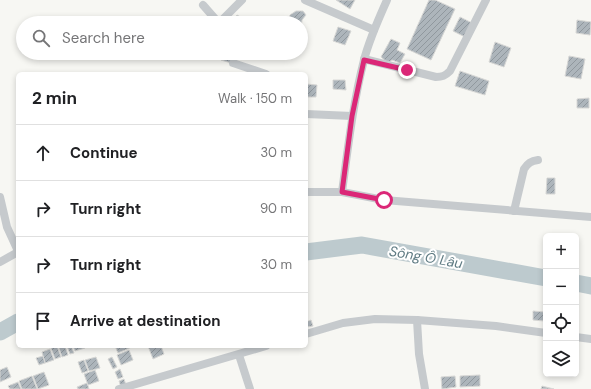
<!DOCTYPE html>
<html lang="en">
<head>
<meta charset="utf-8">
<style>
  :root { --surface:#fff; --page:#f2f2f2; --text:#202124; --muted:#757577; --line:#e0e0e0 }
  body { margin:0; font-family:"DM Sans",sans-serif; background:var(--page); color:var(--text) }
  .controls { position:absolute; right:12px; bottom:12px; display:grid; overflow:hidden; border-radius:6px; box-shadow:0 2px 6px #0003 }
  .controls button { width:36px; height:36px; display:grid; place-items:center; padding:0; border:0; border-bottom:1px solid var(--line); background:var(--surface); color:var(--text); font:20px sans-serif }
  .stop { position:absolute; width:12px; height:12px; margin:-9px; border:3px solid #db2777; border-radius:50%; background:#fff }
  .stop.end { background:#db2777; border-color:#fff; box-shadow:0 1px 4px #0008 }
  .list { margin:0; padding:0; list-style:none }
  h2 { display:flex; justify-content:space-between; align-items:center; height:52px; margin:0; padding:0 16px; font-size:17px }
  h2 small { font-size:13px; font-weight:400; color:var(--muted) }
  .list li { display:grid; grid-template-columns:26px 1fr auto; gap:12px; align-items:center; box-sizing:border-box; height:56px; padding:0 16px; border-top:1px solid var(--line) }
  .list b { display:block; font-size:15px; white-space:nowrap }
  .list em { font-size:13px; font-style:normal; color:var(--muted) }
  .icon { flex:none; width:22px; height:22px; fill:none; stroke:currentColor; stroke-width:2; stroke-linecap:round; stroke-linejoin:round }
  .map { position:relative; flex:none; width:591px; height:389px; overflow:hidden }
  .search { position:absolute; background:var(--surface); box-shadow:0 2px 6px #0003; left:16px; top:16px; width:292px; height:44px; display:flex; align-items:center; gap:10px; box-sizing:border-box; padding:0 14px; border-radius:22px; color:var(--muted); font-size:15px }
  .panel { position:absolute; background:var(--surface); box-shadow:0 2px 6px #0003; left:16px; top:72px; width:292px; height:276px; border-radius:6px }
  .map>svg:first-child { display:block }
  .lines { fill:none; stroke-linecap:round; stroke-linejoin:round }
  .river { stroke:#bdcace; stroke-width:17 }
  .building { fill:url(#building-hatch); stroke:#d8d8d6 }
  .minor { stroke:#c6cacd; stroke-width:8 }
  .route { stroke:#db2777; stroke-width:5 }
  .labels { text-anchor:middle; stroke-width:4; stroke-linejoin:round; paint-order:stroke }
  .water-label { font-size:14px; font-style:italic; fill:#5f7b83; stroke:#fff }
</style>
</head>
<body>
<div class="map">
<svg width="591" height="389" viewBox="0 0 591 389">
  <defs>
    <pattern id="building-hatch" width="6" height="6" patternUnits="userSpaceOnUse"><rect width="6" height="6" fill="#adb5bb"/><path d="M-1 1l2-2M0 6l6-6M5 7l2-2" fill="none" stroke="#90989e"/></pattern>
  </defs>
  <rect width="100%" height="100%" fill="#f7f7f3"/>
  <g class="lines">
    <g class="river">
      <path d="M306 252 362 245 546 278"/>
      <path d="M576 283 591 286"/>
      <path d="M0 332 18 322"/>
    </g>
  </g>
  <g class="building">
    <path d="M336 0H355L350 9Z"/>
    <path d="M429 0H435L455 9 431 60 407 49Z"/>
    <path d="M296 11H303L306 15 302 20 301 30V23H288L290 15Z"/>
    <path d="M237 15 244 19 241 23H232Z"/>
    <path d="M460 17 472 23 465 37 453 31Z"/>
    <path d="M577 20 591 22 590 35 576 33Z"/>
    <path d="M338 27 351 31 345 45 333 41Z"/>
    <path d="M391 39 400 43 397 50 405 54 400 63 392 60 388 63 381 57Z"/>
    <path d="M495 42 511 48 504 67 489 62Z"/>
    <path d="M224 53H233L231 63 221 60Z"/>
    <path d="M569 56 585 59 581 79 565 76Z"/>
    <path d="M460 71 489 81 485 95 455 86Z"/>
    <path d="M333 80H345L346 90 333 89Z"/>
    <path d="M306 84 317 85 316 97H306Z"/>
    <path d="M589 98V108H577V99Z"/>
    <path d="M547 178H555V194H546Z"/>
    <path d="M533 311 545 312 544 321 533 320Z"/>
    <path d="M311 320 313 326 306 327V322Z"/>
    <path d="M57 346 61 357 55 359 51 348Z"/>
    <path d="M65 346 68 355 62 357 59 348Z"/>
    <path d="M67 346H71L74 353 70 354Z"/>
    <path d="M73 346H85V348L75 351Z"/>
    <path d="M115 346H134L118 353Z"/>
    <path d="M148 346H161L164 354 153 359Z"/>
    <path d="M50 349 54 360 45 363 42 352Z"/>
    <path d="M129 350 133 360 121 365 117 355Z"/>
    <path d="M43 356 45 363 39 365 36 358Z"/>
    <path d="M96 357 100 368 89 371 85 360Z"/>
    <path d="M112 357 117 367 113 369 108 359Z"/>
    <path d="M84 360 88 371 82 373 78 362Z"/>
    <path d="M7 367 11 377 0 382V370Z"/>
    <path d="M120 369 123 377 118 379 115 372Z"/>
    <path d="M95 370 99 381 88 385 84 374Z"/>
    <path d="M44 372 49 385 38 389 33 376Z"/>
    <path d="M480 375V386L460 387V376Z"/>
    <path d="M32 376 37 389H22L19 381Z"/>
    <path d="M455 376 456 387 442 389 441 377Z"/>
    <path d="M124 379 126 385 121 387 119 381Z"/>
    <path d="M18 382 21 389H10L8 386Z"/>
    <path d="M87 383 89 389H78L77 387Z"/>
    <path d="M542 386 554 389H541Z"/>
  </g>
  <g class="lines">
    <g class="minor">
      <path d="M305 0 374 30"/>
      <path d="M203 5 217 21H221L242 0"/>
      <path d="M364 59 436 77C442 77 445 76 450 71L486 0"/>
      <path d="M233 63 266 74"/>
      <path d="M306 114 352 116"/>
      <path d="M306 192H342C348 148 353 103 364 60 369 40 378 20 387 0"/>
      <path d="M342 192 384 200 591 217"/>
      <path d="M0 197 7 227 18 251"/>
      <path d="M514 211 524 169C528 163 531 161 538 160"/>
      <path d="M0 262 18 252"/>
      <path d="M417 320 419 354 425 389"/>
      <path d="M306 334 343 323 375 319 417 320 496 326 546 333"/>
      <path d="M576 337 591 339"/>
      <path d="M239 355 250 389"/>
      <path d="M119 389 266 346"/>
    </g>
  </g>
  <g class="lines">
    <path class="route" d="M384 200 342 192 352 116 364 60 407 70"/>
  </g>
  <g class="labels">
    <g class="water-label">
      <text transform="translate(426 257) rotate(10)" y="5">Sông Ô Lâu</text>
    </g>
  </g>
</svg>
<div class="controls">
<button>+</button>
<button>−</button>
<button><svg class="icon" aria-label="locate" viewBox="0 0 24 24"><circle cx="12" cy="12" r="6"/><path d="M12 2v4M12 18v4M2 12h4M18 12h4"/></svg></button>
<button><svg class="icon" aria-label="layers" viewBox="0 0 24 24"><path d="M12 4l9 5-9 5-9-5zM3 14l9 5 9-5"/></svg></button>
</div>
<div class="stop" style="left:384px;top:200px"></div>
<div class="stop end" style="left:407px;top:70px"></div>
<div class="search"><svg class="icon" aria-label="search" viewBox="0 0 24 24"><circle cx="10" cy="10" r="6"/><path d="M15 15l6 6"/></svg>Search here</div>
<section class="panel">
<h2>2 min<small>Walk · 150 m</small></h2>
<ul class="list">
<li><svg class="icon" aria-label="ahead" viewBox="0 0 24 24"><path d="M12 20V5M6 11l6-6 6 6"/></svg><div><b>Continue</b></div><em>30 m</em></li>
<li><svg class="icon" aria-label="right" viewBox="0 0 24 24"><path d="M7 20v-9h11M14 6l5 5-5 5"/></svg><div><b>Turn right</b></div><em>90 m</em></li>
<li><svg class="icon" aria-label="right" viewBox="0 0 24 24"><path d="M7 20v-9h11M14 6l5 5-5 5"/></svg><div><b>Turn right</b></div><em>30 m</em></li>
<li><svg class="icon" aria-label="arrive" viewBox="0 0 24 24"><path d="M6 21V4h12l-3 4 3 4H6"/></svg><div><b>Arrive at destination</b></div></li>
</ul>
</section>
</div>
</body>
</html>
